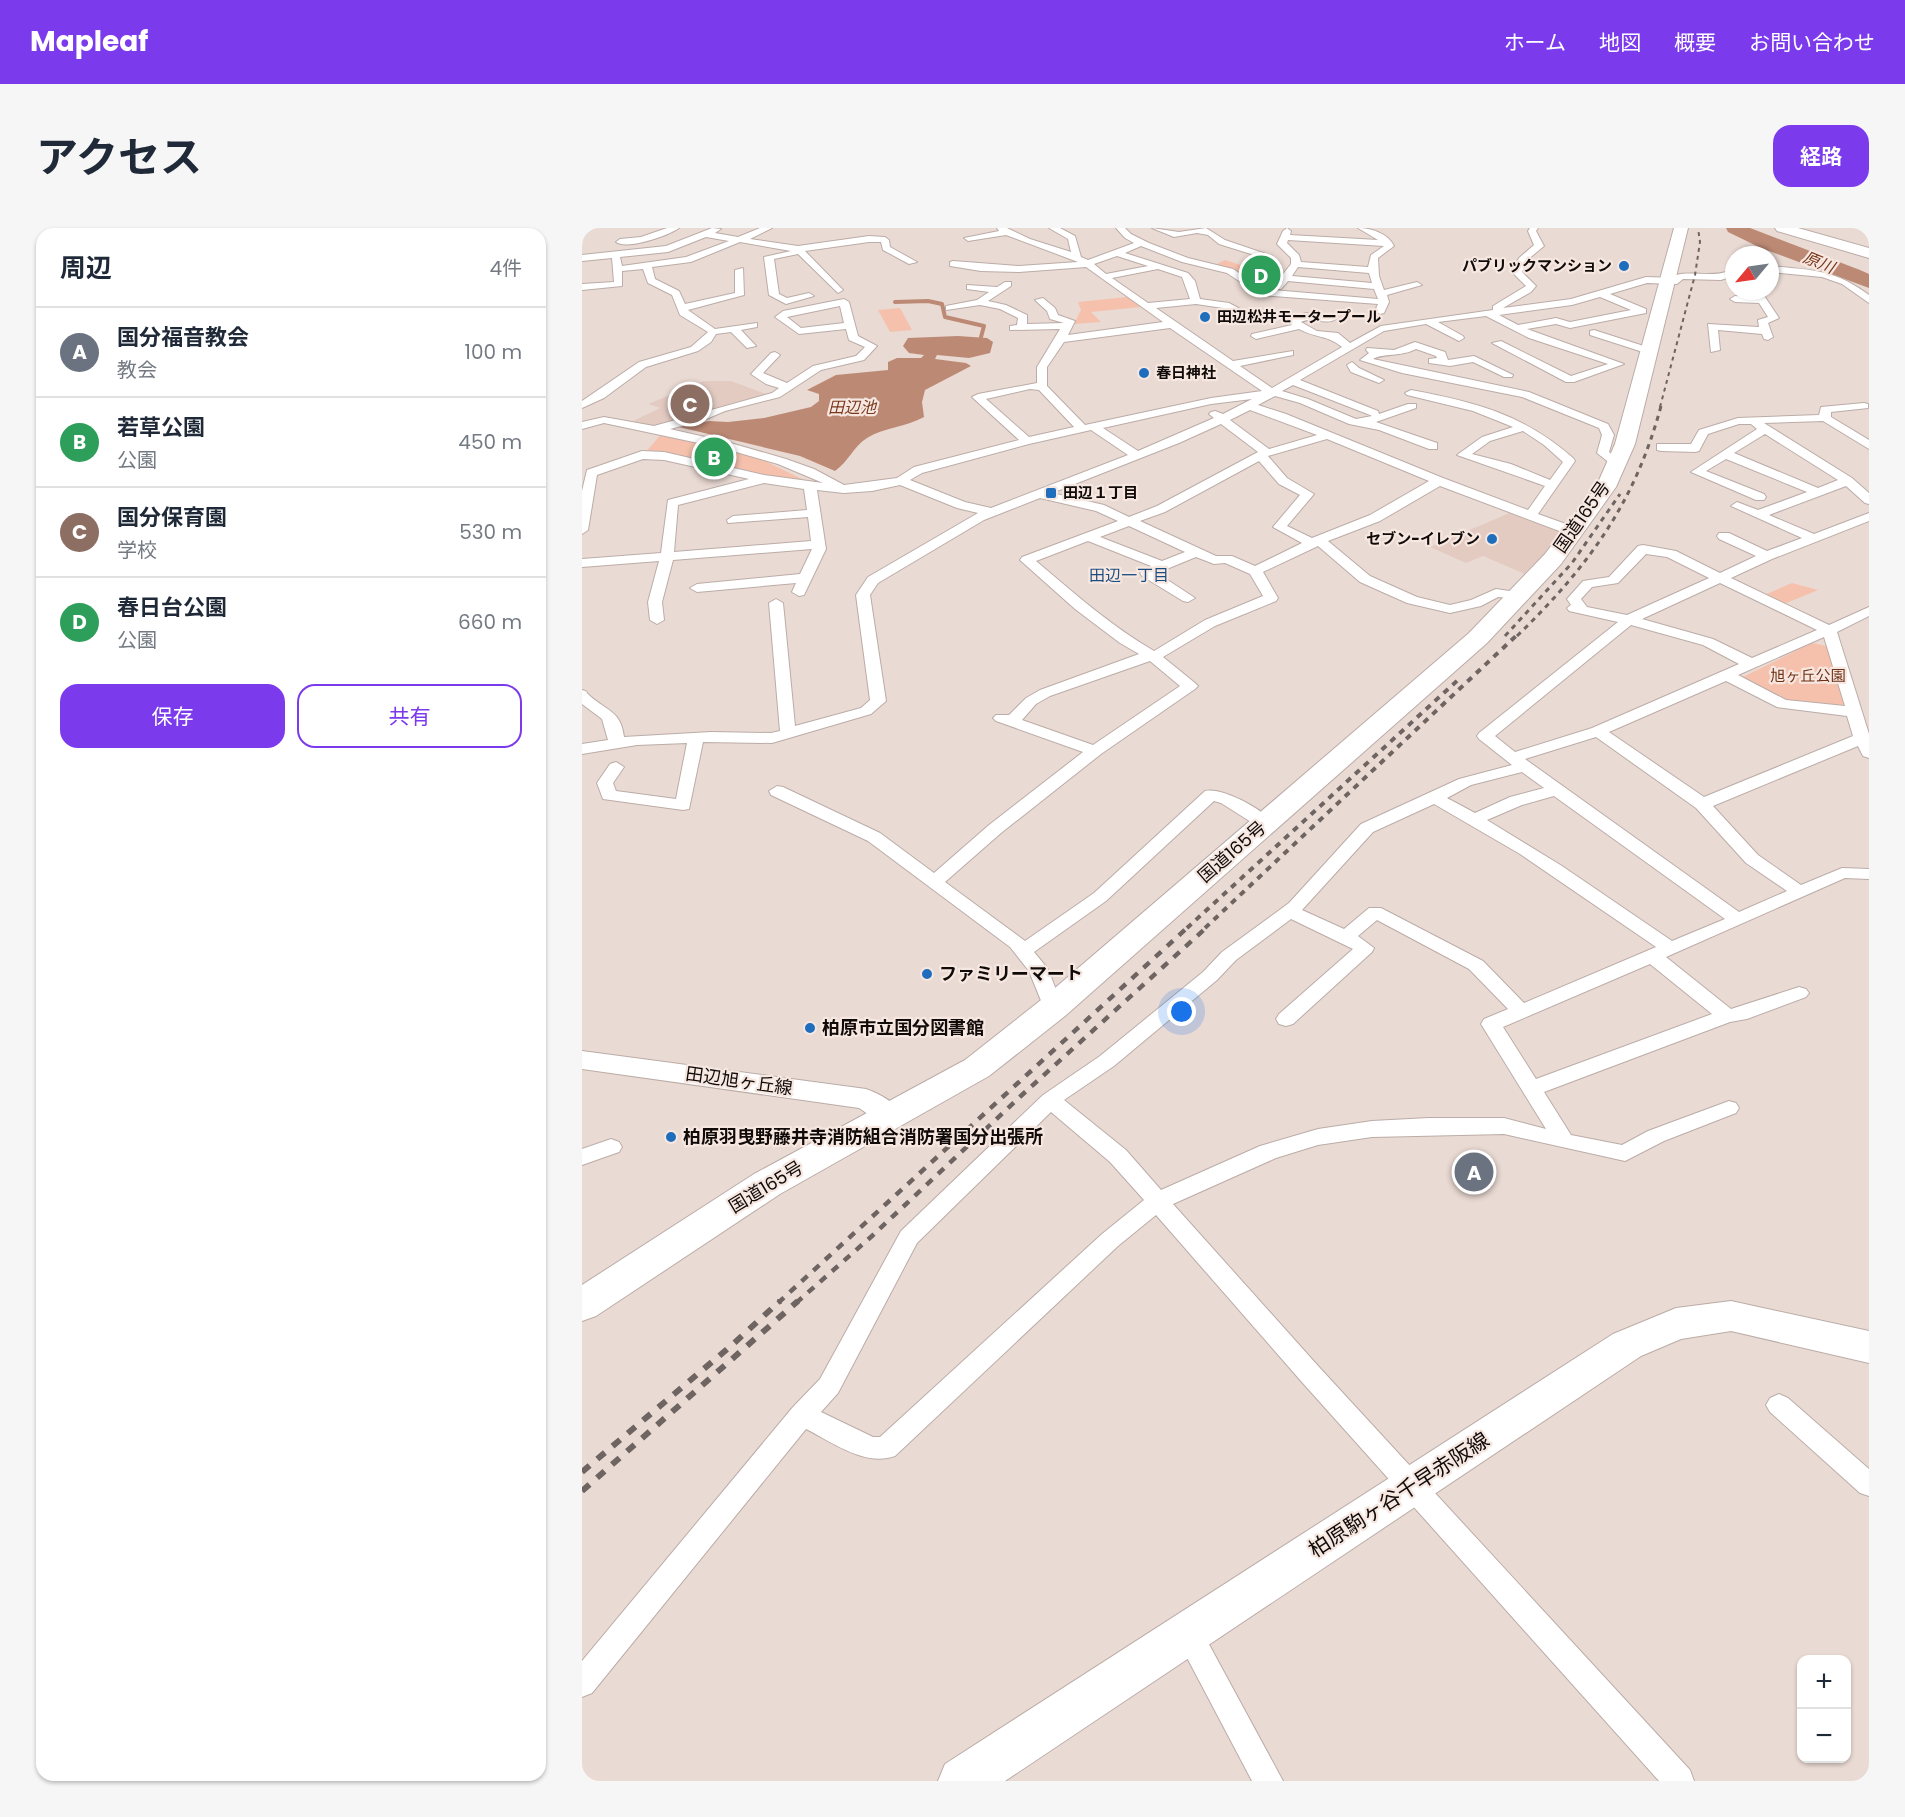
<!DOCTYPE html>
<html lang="ja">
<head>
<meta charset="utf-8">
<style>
  :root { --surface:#fff; --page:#f6f6f7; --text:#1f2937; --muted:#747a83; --line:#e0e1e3; --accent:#7c3aed }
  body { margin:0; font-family:Poppins,"Noto Sans JP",sans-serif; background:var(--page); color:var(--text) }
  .controls { position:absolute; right:18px; bottom:18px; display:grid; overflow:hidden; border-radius:12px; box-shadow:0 2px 4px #0004 }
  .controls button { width:54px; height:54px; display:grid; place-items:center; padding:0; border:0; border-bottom:2px solid var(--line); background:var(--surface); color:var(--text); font:30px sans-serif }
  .compass { position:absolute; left:1143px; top:18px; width:54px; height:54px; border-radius:50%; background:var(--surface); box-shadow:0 2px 4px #0004; rotate:241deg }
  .you { position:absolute; left:600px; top:784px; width:21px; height:21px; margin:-15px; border:4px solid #fff; border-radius:50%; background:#1a73e8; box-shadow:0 0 0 9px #1a73e833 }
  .badge { display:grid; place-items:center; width:39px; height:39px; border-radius:50%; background:var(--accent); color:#fff; font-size:20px; font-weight:700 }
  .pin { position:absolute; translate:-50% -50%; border:3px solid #fff; box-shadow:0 2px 6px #0006 }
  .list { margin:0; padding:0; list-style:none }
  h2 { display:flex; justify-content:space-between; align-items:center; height:78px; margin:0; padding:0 24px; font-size:26px }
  h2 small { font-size:20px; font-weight:400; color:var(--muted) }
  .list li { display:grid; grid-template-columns:39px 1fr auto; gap:18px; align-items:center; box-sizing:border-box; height:90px; padding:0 24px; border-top:2px solid var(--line) }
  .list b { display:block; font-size:22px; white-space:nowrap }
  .list p { margin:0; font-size:20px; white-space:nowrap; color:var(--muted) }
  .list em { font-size:20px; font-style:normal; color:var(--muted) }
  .actions { display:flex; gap:12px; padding:18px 24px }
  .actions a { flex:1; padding:14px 0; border:2px solid var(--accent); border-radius:18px; text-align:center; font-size:21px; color:var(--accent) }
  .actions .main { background:var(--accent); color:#fff }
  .map { position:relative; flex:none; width:1287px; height:1553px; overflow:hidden; border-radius:18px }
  header { display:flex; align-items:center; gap:36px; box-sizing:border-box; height:84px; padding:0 30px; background:var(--accent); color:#fff }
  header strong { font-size:28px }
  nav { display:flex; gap:33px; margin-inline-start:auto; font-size:21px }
  .intro { display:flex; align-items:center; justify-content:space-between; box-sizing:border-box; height:144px; padding:0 36px }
  h1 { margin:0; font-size:42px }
  .button { padding:15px 27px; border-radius:18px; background:var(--accent); color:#fff; font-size:21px; font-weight:700 }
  main { display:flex; gap:36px; padding:0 36px }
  aside { flex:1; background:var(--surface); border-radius:18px; box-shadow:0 2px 4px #0004 }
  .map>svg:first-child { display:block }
  .built { fill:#e3cbc2 }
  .green { fill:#f5c1ad }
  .water { fill:#bc8974 }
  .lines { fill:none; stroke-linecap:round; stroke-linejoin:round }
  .stream { stroke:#bc8974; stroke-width:4 }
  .river { fill:#bc8974; fill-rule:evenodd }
  .minor-casing { stroke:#bbaca7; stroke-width:2 }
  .tertiary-casing { stroke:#bbaca7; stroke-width:2 }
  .primary-casing { stroke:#bbaca7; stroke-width:2 }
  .trunk-casing { stroke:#bbaca7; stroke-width:2 }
  .motorway-casing { stroke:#bbaca7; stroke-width:2 }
  .minor { fill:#fff; fill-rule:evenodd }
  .tertiary { fill:#fff; fill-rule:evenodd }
  .primary { fill:#fff; fill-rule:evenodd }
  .trunk { fill:#fff; fill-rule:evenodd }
  .motorway { fill:#fff; fill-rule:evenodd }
  .rail-far4 { stroke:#6e6461; stroke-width:2; stroke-dasharray:4 4; stroke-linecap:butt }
  .rail-far3 { stroke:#6e6461; stroke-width:3; stroke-dasharray:5 5; stroke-linecap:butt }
  .rail-far2 { stroke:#6e6461; stroke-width:4; stroke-dasharray:6 6; stroke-linecap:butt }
  .rail-far1 { stroke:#6e6461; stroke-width:4.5; stroke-dasharray:8 8; stroke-linecap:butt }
  .rail { stroke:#6e6461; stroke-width:6; stroke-dasharray:10 10; stroke-linecap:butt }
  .poi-dot { fill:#1e6ebd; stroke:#f7e7e1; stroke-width:2 }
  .labels { text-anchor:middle; stroke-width:4.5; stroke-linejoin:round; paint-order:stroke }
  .far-poi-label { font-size:15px; font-weight:bold; fill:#100b09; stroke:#f7e7e1; text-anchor:start }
  .far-park-label { font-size:15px; fill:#703013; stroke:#f7e7e1 }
  .far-water-label { font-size:16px; font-style:italic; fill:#79381c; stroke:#f7e7e1 }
  .far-neighbourhood-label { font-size:16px; fill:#1b4c7f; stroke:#f7e7e1 }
  .street-label { font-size:18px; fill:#100b09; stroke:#f7e7e1 }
  .poi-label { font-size:18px; font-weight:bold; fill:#100b09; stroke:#f7e7e1; text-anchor:start }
  .near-street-label { font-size:21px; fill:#100b09; stroke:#f7e7e1 }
</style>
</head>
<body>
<header>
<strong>Mapleaf</strong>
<nav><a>ホーム</a><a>地図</a><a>概要</a><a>お問い合わせ</a></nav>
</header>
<div class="intro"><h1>アクセス</h1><a class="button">経路</a></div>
<main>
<aside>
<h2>周辺<small>4件</small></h2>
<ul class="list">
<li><span class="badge" style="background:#6b7280">A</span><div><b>国分福音教会</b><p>教会</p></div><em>100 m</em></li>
<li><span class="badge" style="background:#2e9e5b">B</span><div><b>若草公園</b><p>公園</p></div><em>450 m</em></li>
<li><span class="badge" style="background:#8d6e63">C</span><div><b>国分保育園</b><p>学校</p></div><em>530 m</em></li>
<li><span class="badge" style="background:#2e9e5b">D</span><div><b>春日台公園</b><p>公園</p></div><em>660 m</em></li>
</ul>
<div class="actions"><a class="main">保存</a><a>共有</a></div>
</aside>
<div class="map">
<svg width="1287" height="1553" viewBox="0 0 1287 1553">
  <rect width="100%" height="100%" fill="#eadad4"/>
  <g class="built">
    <path d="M122 153H149L187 167 150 175 93 194 68 198 51 193 78 180 66 176Z"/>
    <path d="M932 283 983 303 945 347 901 328 884 335 848 319Z"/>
  </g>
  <g class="green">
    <path d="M643 32 674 42H702L688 64 680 63 633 37Z"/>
    <path d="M545 69 559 79 509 84 519 94 492 96 499 82 496 74Z"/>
    <path d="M318 80 330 102 308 104 296 82Z"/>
    <path d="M80 205 179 231 224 253 169 246 63 225Z"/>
    <path d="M1210 355 1236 362 1202 376 1182 367Z"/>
    <path d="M1230 415 1245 418 1263 476 1259 478 1202 472 1159 450Z"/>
  </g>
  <path class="water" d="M376 108 405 110 411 114 408 125 387 130 355 127 353 131 384 135 389 138 343 162 340 174 342 189C324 199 303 199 285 210 271 219 267 233 253 243L218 228 97 199 127 193 146 194 182 190 229 179 237 173V166L225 162 254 147 306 142V134L315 130H339L342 127 327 125 321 118 326 110Z"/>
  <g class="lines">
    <path class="stream" d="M313 74 346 73 360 76 363 89 402 98 399 109"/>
    <path class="river" d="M1144 0H1168L1278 42 1287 46V60L1179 20 1146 4Z"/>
    <g class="minor-casing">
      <g id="minor">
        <path d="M85 0H97C86 8 45 22 34 14L38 11 59 9Z"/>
        <path d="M130 0 139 1 133 5 156 9 178 0H190L168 11 216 18 287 8 303 9 307 12 308 19 335 34 327 36 301 22 299 14H287L223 23 259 60 261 62 256 65 216 26 192 31 197 66 205 70 227 65 232 68 204 76 187 67 182 29 209 23 158 14 109 34 70 39 73 51 97 63 103 76 153 65V42L161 40 162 67 106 82 133 101 175 95V99L159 102 174 118 165 120 149 104 134 106 129 114 116 123 64 139 22 170 0 180V173L57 134 109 119 126 104 98 87 90 67 66 55 61 41 40 43V58L0 62V56L32 54 30 30 0 33V27L84 18ZM124 9 147 13 104 29 40 38 38 29 86 24Z"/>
        <path d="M415 0H425L448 11 489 24 486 11 467 0H478L493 8 499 29 506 32 552 15 543 10 534 0H543L549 6 567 15 606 30 651 41 680 61 796 71 792 61 706 53 699 61H693L691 59 709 36V30L695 16 701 3 705 0 709 3 708 7 796 12 776 0C788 0 806 5 812 18L796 30 797 48 802 62 835 54 840 57 805 67 807 74 802 85 798 86 793 83 796 76 678 67 645 45 600 34 559 18 543 25 606 45 613 53 618 71 647 75 671 88 707 84V88L670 94 641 80 614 76 574 80 651 133 711 123V127L658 138 690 160 760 119C746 107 733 110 717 101L674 111 669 108 670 106 710 97 707 94 708 92 723 85 753 89 754 91C744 98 730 88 719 94L735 103 756 105 768 115 799 98 911 82V78L944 58 930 44 937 30 952 17 946 3 948 0H956L954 3 962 18 944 33 940 44 954 58 949 64 921 80 989 71 1064 49 1092 50 1094 47C1110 43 1128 49 1144 44L1149 37 1152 36 1151 48 1139 52 1101 51 1095 56 1065 55 1028 66 1064 81V85L988 100 974 96 945 101 1042 136 992 154H984L910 115 919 113 989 148 1026 136 947 110 904 88 856 94 881 108 882 110 877 113 844 96 802 103 718 152 796 183 797 186 826 176H834V180L794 194 855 215V221H847L797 202 767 196 718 175 693 168 676 177 704 186 861 250 946 282 963 258 875 227 900 209 931 199 891 183 825 167 823 165 829 162C893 174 941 186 991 230L993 233 956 286 998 301 999 304 998 307H988L858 258 798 293 746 313 788 348 835 369 868 377 889 372 914 361 941 365 943 368 941 371 916 369 899 378 868 385 825 375 778 354 736 318 681 344 696 370 694 373 633 398 581 429 613 455 616 458 613 461 519 526 419 605 363 654 443 713 512 665 623 563C640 559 681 581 691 595L689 599H677L639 575 632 573 524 673 452 724 466 741 481 780 478 785 471 786 464 785 447 743 428 719 286 613 189 567 187 563 195 558 201 559 298 605 352 645 407 597 501 524 414 493 411 490 414 487H427L444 470 458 462 557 426 538 415 493 381 438 332 440 329 536 293 514 283 458 270 402 292 296 355 288 367 304 473 289 486 190 515 121 514 107 581 101 582 21 571 15 555 28 536 34 534 42 539 31 555 34 563 94 571 105 515 55 517 0 526V516L26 512 20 491 0 476V462C9 465 1 462 8 468 25 483 39 483 42 509L129 504 189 505 198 503 187 375 194 371 201 375 213 498 279 480 288 472 274 367 286 349 396 285 375 280 318 257 290 263 262 265 235 262 244 321 222 367 217 368 210 364 214 355 115 364 108 360 115 356 218 346 230 321 91 332 80 374 82 392 75 396 68 392 66 374 77 333 0 339V331L79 325 86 272 167 251 82 232 61 231 15 247 6 302 0 306V263L5 242 60 223 82 224 182 247 241 255 196 236 140 220 22 195 0 201V194L22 189 72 198 190 165 197 160 184 156 169 146 189 125 193 124 198 127 181 145 205 155 231 138 274 128 283 119 267 112 264 101 217 106 193 89 201 83 262 71 267 74 276 108 295 118 282 132 239 142 198 169 143 183 122 192 88 201 145 214 204 231 232 241 262 257 315 250 332 239 437 212 390 169 396 166 455 155V139L478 101 428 102V98L435 97 436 90 418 81 398 77 364 82V78L395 72 407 64 385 61V57L415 59 423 54H429V58L406 73 424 77 445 87V96L482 95 468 91 465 83 453 72 461 70 473 80 476 87 493 93 486 107 581 94 504 39 437 44 399 43 368 38V34L371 33 437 38 496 34 424 7 386 13 382 10 417 3ZM706 12 802 18 789 27 786 39 719 34 717 27 705 15ZM535 28 566 38 524 46 512 36ZM716 39 787 45 790 55 710 48ZM576 41 600 49 608 71 566 75 530 50ZM1018 69 1049 82 988 94 974 90 936 97 917 87 990 77ZM258 78 262 95 219 100 205 89ZM588 100 680 163 629 170 503 197 465 158V139L482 114ZM711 157 788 187 790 188 774 191 726 171 700 163ZM448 161 457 162 492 199 447 209 404 171ZM670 171 641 186 633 183 629 184 627 186 632 190 556 223 521 200 629 176ZM668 182 735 207 687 221 648 192ZM639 196 676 224 575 278 547 289 522 277 470 265 597 215ZM509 202 546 227 409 280 383 274 328 252 340 245 447 216ZM941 203 962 217 981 234 968 252 929 236 890 226 908 213ZM745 211 847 253 788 287 730 310 705 298 732 266 705 250 686 228ZM677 233 697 256 718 267 691 299 720 315 673 338 650 328H634L558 293 583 284ZM182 255 222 261 225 282 151 288 145 292 146 295 226 289 229 313 92 324 96 277ZM547 298 603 324 580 333 518 309ZM506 313 569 338 558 345 560 348 601 373 606 374 613 370 575 345 614 329 632 336 643 335 668 346 681 368 623 392 572 423C529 398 492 365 454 333ZM568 433 598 458 511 517 440 492 454 476 468 468Z"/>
        <path d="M570 0 597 4 624 0 643 12 690 28 685 31 637 16 626 7 615 5 592 9Z"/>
        <path d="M1188 38C1230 42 1252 41 1287 67V75L1260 56 1240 49 1188 44Z"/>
        <path d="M1169 63H1179L1197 90 1186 95 1191 109 1186 112 1182 111 1180 106 1136 102 1138 122 1129 124 1126 96 1177 99 1176 92 1186 89 1177 75 1153 74 1148 71 1153 68 1173 69Z"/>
        <path d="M1012 102 1071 121 1072 123 1067 126 1008 107V103Z"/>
        <path d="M833 114 863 124 866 132 892 128 931 147 930 149H922L891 134 868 138 847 135V131L855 130 854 128 834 121C819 129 800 125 791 131L947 164 1026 196 1032 207 1027 224 1040 236 1034 240 1015 225 1020 207 1017 200 940 169 820 145 778 132 787 125 784 122 785 120 812 122Z"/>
        <path d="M770 134 777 140 802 152 797 155 769 144 765 137Z"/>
        <path d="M1282 175 1286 176V180L1249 184V189L1287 212V221L1241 193 1182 195 1270 250 1287 265V276L1283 275 1264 258 1187 287 1232 306 1287 285V293L1190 331 1149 350 1247 397 1287 379V388L1255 404 1287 506V530L1281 528 1276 518 1131 578 1176 627 1219 657 1260 640 1287 641V651L1263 650 1084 729 1149 781 1217 759 1224 761 1227 765 1224 769 1165 791 1148 794 962 864 989 907 1040 917 1066 903 1147 873 1154 875 1157 880 1154 885 1082 913 1043 933 922 906 790 909 736 917 694 930 591 976 737 1139 1108 1542 1112 1553H1077L719 1153 574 987 536 1018 313 1228C283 1239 250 1214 224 1201L10 1465 0 1469V1433L211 1179 238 1151 319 1003 461 867 518 828 621 744 640 724 707 675 779 596 877 551 930 537 897 511 895 508 897 505 1036 394 987 383 985 380 989 377 985 371 1001 353 1027 349 1056 318 1061 317 1094 323 1138 345 1174 328 1137 311 1135 308 1137 305H1147L1185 323 1220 310 1149 278 1155 274 1176 282 1225 264 1144 231 1124 243 1182 266 1184 269 1182 272H1174L1109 244 1175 201 1169 196H1157L1126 206 1117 223 1113 224 1079 223 1075 222V216H1109L1117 202 1156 190 1237 187 1239 179ZM1183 206 1256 252 1236 260 1152 225ZM1064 326 1085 329 1127 350 1045 387 1005 379 999 371 1010 359 1036 355ZM1138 355 1235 402 1170 430 1131 411 1060 391ZM1049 397 1121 417 1157 436 1010 500 933 524 913 508ZM1242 409 1263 478 1204 472 1156 447ZM1144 453 1195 479 1265 488 1271 508 1122 569 1027 504ZM1014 509 1114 580 1164 635 1205 663 1157 684 943 531ZM940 544 962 560 928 569 893 585 865 570 889 557ZM972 568 1143 691 1090 713 980 638 905 592 940 577ZM852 576 938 626 1074 719 942 775 901 733 799 680H787L762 701 720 682 791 604ZM709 691 771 721 697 786 694 791 697 796 704 798 711 796 790 724 792 720 776 708 795 692 887 741 926 781 902 791 899 796 964 901 922 890H847L790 893 736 901 678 918 579 962 544 922 482 872 532 838 635 752 654 732ZM1068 736 1130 786 954 851 921 799ZM469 884 528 934 562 972 520 1006 298 1209H291L239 1184 256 1165 335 1015Z"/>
        <path d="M29 911 37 914 40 919 37 924 0 937V921Z"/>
        <path d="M1197 1166 1206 1170 1287 1241V1268L1278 1265 1188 1184 1184 1177 1188 1170Z"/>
        <path d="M606 1392 616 1396 701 1553H670L592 1405 596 1396Z"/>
      </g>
    </g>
    <g class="tertiary-casing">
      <path id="tertiary" d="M0 823 284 861C298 866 314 875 322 888L318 895C300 900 291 889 277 880L0 841Z"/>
    </g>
    <g class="primary-casing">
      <path id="primary" d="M1149 1073 1287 1103V1135L1149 1103 1099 1111 1059 1128 423 1553H356L363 1536 1031 1106 1094 1080Z"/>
    </g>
    <g class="trunk-casing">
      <path id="trunk" d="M1092 0H1106L1053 216 1034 259 979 336 905 415 483 788 407 848 198 966 14 1088 0 1093V1057L172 946 383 832 459 772 887 405 963 326 1014 259 1033 216Z"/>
    </g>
    <g class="motorway-casing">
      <path id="motorway" d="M1193 0H1216L1287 20V30L1195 3Z"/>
    </g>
    <use href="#minor" class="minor"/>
    <use href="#tertiary" class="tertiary"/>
    <use href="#primary" class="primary"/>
    <use href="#trunk" class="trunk"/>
    <use href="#motorway" class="motorway"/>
    <path class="rail-far4" d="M1078 179 1113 47 1118 14 1116 0"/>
    <g class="rail-far3">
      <path d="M923 408 990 335 1038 266"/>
      <path d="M935 408C1006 339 1053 275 1079 178"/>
    </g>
    <g class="rail-far2">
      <path d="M605 700 877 451"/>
      <path d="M623 700 936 406"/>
    </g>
    <g class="rail-far1">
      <path d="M196 1075 606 699"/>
      <path d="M214 1075 290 1008 441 866 625 699"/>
    </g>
    <g class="rail">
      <path d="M0 1244 150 1117 198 1073"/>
      <path d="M0 1263 216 1073"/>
    </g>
  </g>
  <g class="poi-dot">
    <circle cx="1042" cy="38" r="6"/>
    <circle cx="623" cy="89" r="6"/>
    <circle cx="562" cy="145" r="6"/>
    <rect x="463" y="259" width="12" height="12" rx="3"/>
    <circle cx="910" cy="311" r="6"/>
    <circle cx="345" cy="746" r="6"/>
    <circle cx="228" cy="800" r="6"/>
    <circle cx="89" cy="909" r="6"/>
  </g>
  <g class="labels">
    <g class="far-poi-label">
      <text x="1030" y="43" text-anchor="end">パブリックマンション</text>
      <text x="635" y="94">田辺松井モータープール</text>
      <text x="574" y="150">春日神社</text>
      <text x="481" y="270">田辺１丁目</text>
      <text x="898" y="316" text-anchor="end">セブン-イレブン</text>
    </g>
    <g class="far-park-label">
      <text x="1226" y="453">旭ヶ丘公園</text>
    </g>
    <g class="far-water-label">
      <text transform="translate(1237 34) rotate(22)" y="6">原川</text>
      <text x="270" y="185">田辺池</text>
    </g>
    <g class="far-neighbourhood-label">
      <text x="547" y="353">田辺一丁目</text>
    </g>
    <g class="street-label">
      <text transform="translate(1000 289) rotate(-55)" y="6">国道165号</text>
      <text transform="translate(650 624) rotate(-41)" y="6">国道165号</text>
      <text transform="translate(157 853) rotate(8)" y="6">田辺旭ヶ丘線</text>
      <text transform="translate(184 959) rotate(-31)" y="6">国道165号</text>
    </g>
    <g class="poi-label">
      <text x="357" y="752">ファミリーマート</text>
      <text x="240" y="806">柏原市立国分図書館</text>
      <text x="101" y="915">柏原羽曳野藤井寺消防組合消防署国分出張所</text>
    </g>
    <g class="near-street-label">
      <text transform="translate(817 1267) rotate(-33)" y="7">柏原駒ヶ谷千早赤阪線</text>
    </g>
  </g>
</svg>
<div class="controls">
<button>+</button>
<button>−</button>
</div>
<svg class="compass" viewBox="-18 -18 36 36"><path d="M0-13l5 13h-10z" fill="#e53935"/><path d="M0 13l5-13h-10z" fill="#747a83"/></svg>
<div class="you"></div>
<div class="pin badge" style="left:892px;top:944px;background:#6b7280">A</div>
<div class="pin badge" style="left:132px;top:229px;background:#2e9e5b">B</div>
<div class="pin badge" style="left:108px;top:176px;background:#8d6e63">C</div>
<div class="pin badge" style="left:679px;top:47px;background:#2e9e5b">D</div>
</div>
</main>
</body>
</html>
